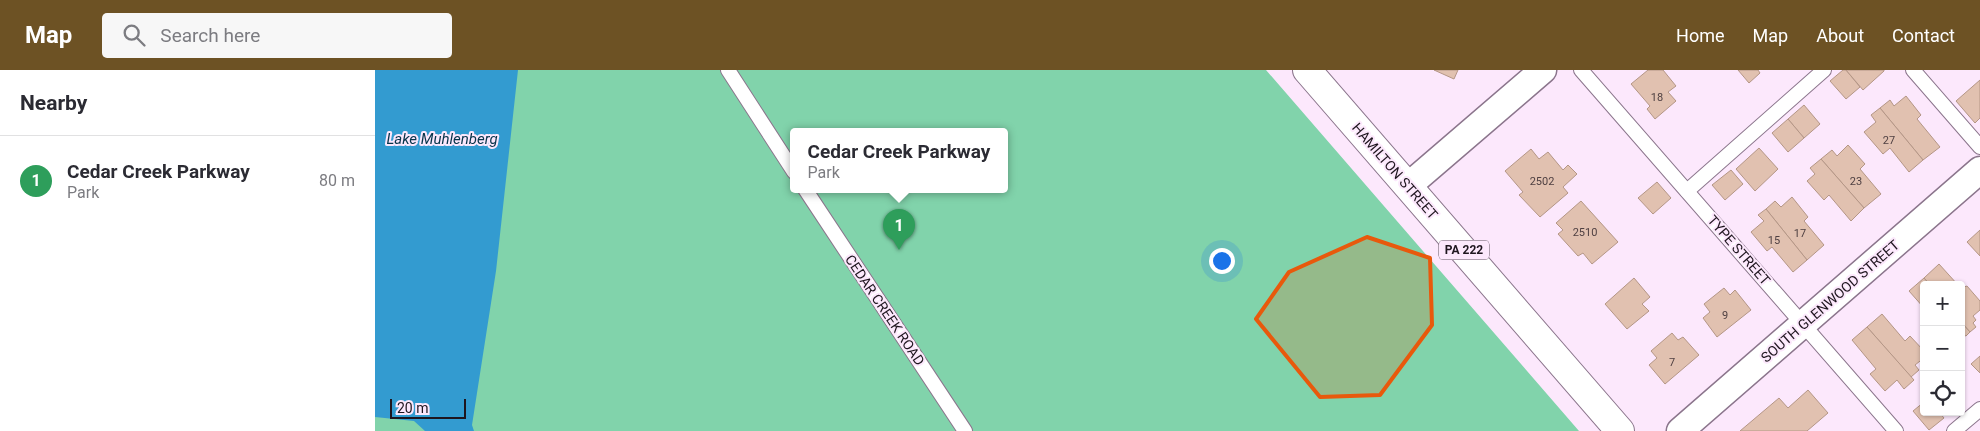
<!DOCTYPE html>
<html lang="en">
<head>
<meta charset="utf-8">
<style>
  :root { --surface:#fff; --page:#f7f7f7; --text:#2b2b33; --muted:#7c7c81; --line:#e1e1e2; --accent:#6d5224 }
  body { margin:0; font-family:Roboto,sans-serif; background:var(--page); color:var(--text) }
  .controls { position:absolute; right:15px; bottom:15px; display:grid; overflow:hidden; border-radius:5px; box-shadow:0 1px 4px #0004 }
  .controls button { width:45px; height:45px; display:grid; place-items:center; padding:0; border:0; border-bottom:1px solid var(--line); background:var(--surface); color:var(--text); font:25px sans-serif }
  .scale { position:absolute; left:15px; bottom:12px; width:76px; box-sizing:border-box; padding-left:5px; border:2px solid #1e151e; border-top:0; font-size:14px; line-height:18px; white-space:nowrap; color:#1e151e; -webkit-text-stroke:4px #fce8fc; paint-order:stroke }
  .you { position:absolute; left:846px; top:190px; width:18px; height:18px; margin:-12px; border:4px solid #fff; border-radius:50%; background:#1a73e8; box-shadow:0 0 0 8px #1a73e833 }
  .badge { display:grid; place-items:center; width:32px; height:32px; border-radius:50%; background:var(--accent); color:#fff; font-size:16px; font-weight:700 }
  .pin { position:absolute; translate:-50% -41px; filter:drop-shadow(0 1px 2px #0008) }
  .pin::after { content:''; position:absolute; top:26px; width:18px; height:15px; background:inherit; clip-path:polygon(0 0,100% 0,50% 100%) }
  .popup { position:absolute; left:415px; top:58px; width:218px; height:65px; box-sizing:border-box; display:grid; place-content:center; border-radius:5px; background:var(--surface); filter:drop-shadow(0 1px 4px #0005); font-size:16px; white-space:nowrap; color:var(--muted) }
  .popup b { font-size:19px; color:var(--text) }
  .popup::after { content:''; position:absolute; left:50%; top:100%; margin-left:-10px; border:10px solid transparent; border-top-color:var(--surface) }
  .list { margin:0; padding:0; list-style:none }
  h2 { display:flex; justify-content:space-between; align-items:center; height:65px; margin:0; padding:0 20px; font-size:21px }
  h2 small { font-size:16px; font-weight:400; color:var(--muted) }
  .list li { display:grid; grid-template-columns:32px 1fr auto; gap:15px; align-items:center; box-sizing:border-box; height:90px; padding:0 20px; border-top:1px solid var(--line) }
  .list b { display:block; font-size:19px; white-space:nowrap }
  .list p { margin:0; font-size:16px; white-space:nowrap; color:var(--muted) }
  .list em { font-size:16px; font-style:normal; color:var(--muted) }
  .icon { flex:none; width:28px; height:28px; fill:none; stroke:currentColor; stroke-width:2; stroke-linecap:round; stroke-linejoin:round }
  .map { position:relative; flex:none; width:1605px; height:361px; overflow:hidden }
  header { display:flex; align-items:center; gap:30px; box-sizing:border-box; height:70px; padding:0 25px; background:var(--accent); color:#fff }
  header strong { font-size:24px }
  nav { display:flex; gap:28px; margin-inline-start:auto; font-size:18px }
  .search { width:350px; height:45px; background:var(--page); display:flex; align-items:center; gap:12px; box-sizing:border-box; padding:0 18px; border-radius:5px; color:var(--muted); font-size:19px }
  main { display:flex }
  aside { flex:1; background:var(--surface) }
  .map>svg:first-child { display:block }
  .green { fill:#81d3ab; fill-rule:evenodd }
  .water { fill:#339bd0 }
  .building { fill:#e1c1b0; stroke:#b49686 }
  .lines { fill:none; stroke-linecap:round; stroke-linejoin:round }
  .service-casing { stroke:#8b758c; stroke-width:16 }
  .minor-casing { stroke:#8b758c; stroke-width:29 }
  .primary-casing { stroke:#8b758c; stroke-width:30 }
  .service { stroke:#fff; stroke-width:14 }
  .minor { stroke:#fff; stroke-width:26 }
  .primary { stroke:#fff; stroke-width:28 }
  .marked { fill:#e8590c; fill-opacity:0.2; stroke:#e8590c; stroke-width:4; stroke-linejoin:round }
  .labels { text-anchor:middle; stroke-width:4; stroke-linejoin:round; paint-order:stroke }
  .number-label { font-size:11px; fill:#4f4042 }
  .shield { fill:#fce8fc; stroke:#615461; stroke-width:1 }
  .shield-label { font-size:12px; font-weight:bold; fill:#1e151e }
  .street-label { font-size:14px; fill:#1e151e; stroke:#fce8fc }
  .water-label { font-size:15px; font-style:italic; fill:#07344a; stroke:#fce8fc }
</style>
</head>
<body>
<header>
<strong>Map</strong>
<div class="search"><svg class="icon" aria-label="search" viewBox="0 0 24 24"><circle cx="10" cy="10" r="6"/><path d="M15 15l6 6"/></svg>Search here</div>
<nav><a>Home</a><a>Map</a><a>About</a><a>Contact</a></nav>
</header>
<main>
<aside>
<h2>Nearby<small></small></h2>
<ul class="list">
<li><span class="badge" style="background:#2e9e5b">1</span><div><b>Cedar Creek Parkway</b><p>Park</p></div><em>80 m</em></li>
</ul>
</aside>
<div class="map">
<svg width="1605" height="361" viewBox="0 0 1605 361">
  <rect width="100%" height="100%" fill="#fce8fc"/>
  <path class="green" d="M0 0H891L1204 361H0ZM419 61H629V119H419Z"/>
  <path class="water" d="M0 0H143L121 201 97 355 99 361H50L39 351 0 347Z"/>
  <g class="building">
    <path d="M1059 0H1083L1079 9Z"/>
    <path d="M1273 0H1288L1301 16 1293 22 1301 31 1280 49 1272 39 1275 36 1256 14Z"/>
    <path d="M1363 0H1383L1385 3 1374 13Z"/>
    <path d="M1468 0H1471L1485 17 1471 29 1455 11Z"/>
    <path d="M1471 0H1509V1L1488 20Z"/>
    <path d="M1605 10V48L1600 53 1581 31Z"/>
    <path d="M1531 26 1546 45 1542 49 1565 77 1548 90 1505 38 1515 30 1519 36Z"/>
    <path d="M1429 35 1445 54 1429 68 1413 49Z"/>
    <path d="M1505 38 1548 90 1534 102 1515 78 1508 84 1489 62 1501 52 1496 45Z"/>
    <path d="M1413 49 1429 68 1413 82 1397 63Z"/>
    <path d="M1473 75 1490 94 1485 99 1506 124 1489 138 1446 89 1457 80 1462 86Z"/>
    <path d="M1384 78 1403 99 1380 121 1361 99Z"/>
    <path d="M1156 79 1164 89 1173 82 1188 100 1193 95 1202 104 1188 117 1193 123 1165 147 1144 125 1148 122 1130 101Z"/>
    <path d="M1446 89 1489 138 1476 151 1454 125 1449 130 1432 111 1440 104 1435 98Z"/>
    <path d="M1356 100 1368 114 1350 130 1337 115Z"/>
    <path d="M1282 112 1296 128 1278 144 1263 128Z"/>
    <path d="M1417 127 1433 147 1429 151 1449 175 1432 190 1391 139 1400 131 1406 137Z"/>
    <path d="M1206 131 1243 172 1217 194 1208 183 1203 186 1183 164 1188 160 1181 153Z"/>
    <path d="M1391 139 1432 190 1418 202 1397 177 1392 181 1376 162 1389 151 1383 145Z"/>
    <path d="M1605 160V186L1592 172Z"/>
    <path d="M1564 194 1583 215H1555L1549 208Z"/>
    <path d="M1259 208 1275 227 1267 234 1274 241 1252 259 1230 234Z"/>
    <path d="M1549 208 1555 215H1549V238L1534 221Z"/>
    <path d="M1592 216 1605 231V240L1598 246 1601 250 1598 253 1601 257 1595 262 1586 252V218Z"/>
    <path d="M1349 218 1355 225 1360 220 1376 240 1342 267 1328 248 1335 242 1329 234Z"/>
    <path d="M1507 244 1530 271 1535 266 1549 281V288L1540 295 1544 300 1536 307 1492 257Z"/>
    <path d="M1586 252 1595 262 1591 266 1586 264Z"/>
    <path d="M1492 257 1539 310 1529 319 1522 310 1510 321 1495 304 1501 299 1477 270Z"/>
    <path d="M1297 263 1303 270 1308 267 1324 285 1290 314 1274 295 1282 288 1276 281Z"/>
    <path d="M1605 286V303L1596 294Z"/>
    <path d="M1433 320 1453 343 1432 361H1365L1404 328 1413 338Z"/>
    <path d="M1549 332V342H1564L1569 348 1554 360 1538 341Z"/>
  </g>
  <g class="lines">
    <g class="service-casing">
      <g id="service">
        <path d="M353 0 419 102"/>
        <path d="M1206 0 1521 361"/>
        <path d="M1538 0 1605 77"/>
        <path d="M430 119 590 361"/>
        <path d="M1312 121 1449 0"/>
        <path d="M1579 361 1605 339"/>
      </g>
    </g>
    <g class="minor-casing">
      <g id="minor">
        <path d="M1033 116 1168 0"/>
        <path d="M1305 361 1605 100"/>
      </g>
    </g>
    <g class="primary-casing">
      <path id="primary" d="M932 0 1245 361"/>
    </g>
    <use href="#service" class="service"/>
    <use href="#minor" class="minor"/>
    <use href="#primary" class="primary"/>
  </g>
  <path class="marked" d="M992 167 1055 188 1057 255 1005 325 945 327 881 249 914 202Z"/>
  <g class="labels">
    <g class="number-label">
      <text x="1282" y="31">18</text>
      <text x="1514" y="74">27</text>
      <text x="1167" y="115">2502</text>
      <text x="1481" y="115">23</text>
      <text x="1210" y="166">2510</text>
      <text x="1425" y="167">17</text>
      <text x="1399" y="174">15</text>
      <text x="1350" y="249">9</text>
      <text x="1297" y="296">7</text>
    </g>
    <rect class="shield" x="1064" y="170.5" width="50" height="19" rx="4"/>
    <g class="shield-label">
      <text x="1089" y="184">PA 222</text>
    </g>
    <g class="street-label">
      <text transform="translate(1020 101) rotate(49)" y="5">HAMILTON STREET</text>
      <text transform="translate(1364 180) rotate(49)" y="5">TYPE STREET</text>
      <text transform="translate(1455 231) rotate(-41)" y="5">SOUTH GLENWOOD STREET</text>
      <text transform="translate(510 240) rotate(56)" y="5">CEDAR CREEK ROAD</text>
    </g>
    <g class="water-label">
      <text x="67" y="74">Lake Muhlenberg</text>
    </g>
  </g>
</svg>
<div class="controls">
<button>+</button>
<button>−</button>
<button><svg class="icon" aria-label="locate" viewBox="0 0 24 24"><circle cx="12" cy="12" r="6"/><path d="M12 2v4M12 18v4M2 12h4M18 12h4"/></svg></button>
</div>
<div class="scale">20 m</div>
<div class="you"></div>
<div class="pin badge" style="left:524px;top:180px;background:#2e9e5b">1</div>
<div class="popup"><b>Cedar Creek Parkway</b>Park</div>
</div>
</main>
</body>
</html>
